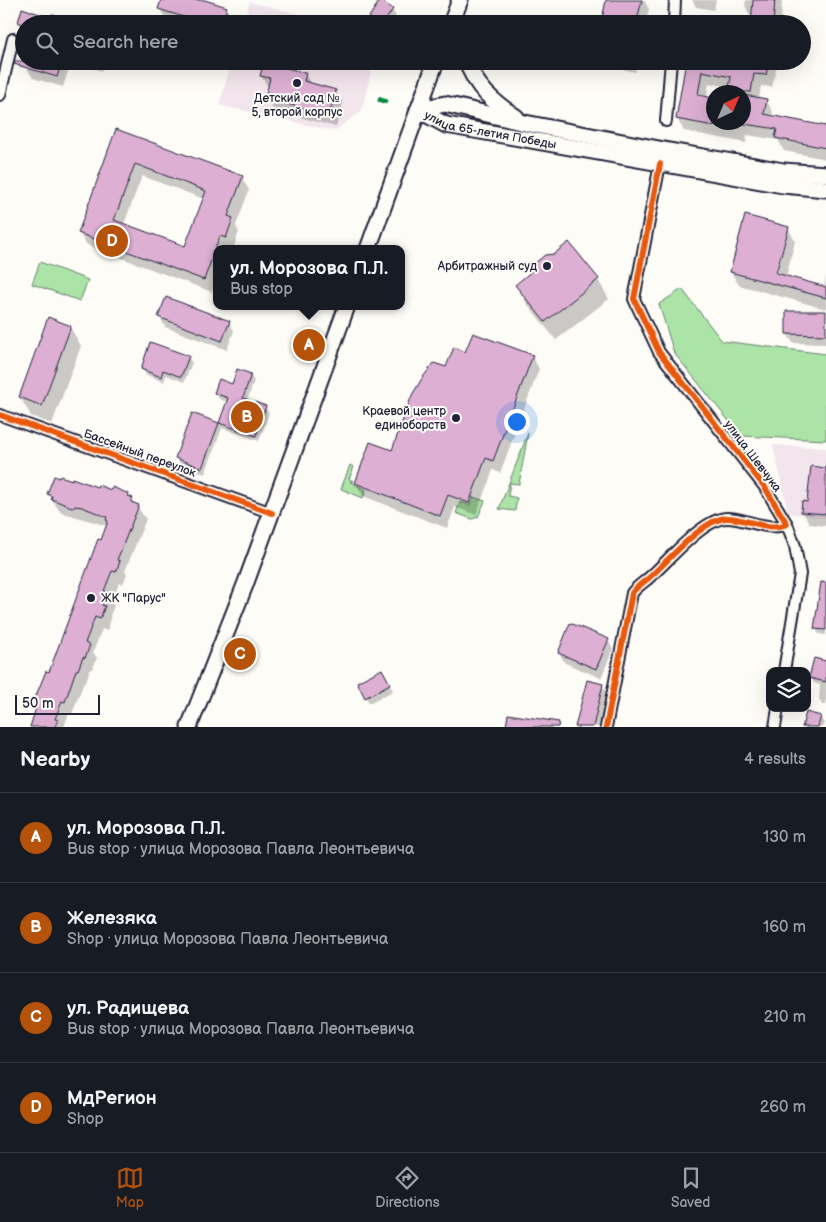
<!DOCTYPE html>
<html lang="en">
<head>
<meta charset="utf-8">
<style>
  :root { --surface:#171b24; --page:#242831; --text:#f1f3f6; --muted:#9ea1a6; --line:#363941; --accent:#b45309 }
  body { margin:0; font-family:"Balsamiq Sans",sans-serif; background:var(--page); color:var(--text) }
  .controls { position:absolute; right:15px; bottom:15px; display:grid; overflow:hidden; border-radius:10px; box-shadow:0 5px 20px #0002 }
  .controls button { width:45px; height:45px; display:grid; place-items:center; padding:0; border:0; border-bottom:1px solid var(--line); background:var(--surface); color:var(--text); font:25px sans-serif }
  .compass { position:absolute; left:706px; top:85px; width:45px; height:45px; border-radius:50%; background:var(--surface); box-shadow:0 5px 20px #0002; rotate:44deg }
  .scale { position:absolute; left:15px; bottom:12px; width:85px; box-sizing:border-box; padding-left:5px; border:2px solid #22223b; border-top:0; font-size:14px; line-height:18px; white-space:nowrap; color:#22223b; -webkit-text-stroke:4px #fdfcf7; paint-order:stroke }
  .you { position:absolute; left:516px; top:421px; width:18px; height:18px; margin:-12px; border:4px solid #fff; border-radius:50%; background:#1a73e8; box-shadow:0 0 0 8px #1a73e833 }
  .badge { display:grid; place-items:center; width:32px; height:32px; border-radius:50%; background:var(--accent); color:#fff; font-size:16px; font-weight:700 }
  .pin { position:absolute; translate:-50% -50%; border:2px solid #fff; box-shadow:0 1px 5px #0006 }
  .popup { position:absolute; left:213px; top:245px; width:192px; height:65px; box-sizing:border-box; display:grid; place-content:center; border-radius:10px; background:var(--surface); filter:drop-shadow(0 1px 4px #0005); font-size:16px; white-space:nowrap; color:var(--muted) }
  .popup b { font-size:19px; color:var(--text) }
  .popup::after { content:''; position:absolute; left:50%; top:100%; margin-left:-10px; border:10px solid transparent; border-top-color:var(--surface) }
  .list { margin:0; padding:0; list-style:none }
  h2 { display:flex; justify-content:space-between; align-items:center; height:65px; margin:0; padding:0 20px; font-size:21px }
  h2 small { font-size:16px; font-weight:400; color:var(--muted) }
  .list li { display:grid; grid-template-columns:32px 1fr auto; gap:15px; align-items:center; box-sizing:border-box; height:90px; padding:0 20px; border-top:1px solid var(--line) }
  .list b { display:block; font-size:19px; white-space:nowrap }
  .list p { margin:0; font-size:16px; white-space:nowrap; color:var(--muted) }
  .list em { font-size:16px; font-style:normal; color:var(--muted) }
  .icon { flex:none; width:28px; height:28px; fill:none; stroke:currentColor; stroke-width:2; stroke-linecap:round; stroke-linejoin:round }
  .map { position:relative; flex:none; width:826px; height:727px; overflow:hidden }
  .search { position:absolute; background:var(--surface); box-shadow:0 5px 20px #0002; left:15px; right:15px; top:15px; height:55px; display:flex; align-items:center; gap:12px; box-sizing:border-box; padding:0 18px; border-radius:28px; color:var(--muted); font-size:19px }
  .sheet { height:425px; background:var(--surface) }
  nav { display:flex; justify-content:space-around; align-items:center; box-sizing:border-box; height:70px; border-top:1px solid var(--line); background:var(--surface); font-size:14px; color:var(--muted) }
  nav a { display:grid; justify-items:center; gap:2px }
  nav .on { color:var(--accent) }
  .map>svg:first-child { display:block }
  .built { fill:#f3e5ec }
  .green { fill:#ace3a6; stroke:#678270 }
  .shadow { fill:#0003; fill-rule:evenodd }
  .building { fill:#ddb0d3; stroke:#22223b; fill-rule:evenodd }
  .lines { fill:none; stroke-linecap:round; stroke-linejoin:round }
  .minor-casing { stroke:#22223b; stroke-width:14 }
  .primary-casing { stroke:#22223b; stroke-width:19 }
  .minor { stroke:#fdfcf7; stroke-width:10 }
  .primary { stroke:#fdfcf7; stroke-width:15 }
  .quiet { stroke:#00873e; stroke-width:5; stroke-dasharray:10 5; stroke-linecap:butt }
  .cycleway-casing { stroke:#fdfcf7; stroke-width:9 }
  .cycleway { stroke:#e8590c; stroke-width:6 }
  .poi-dot { fill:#22223b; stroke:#fdfcf7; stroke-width:2 }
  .labels { text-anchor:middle; stroke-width:4; stroke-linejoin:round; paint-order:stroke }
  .poi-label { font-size:12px; fill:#22223b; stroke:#fdfcf7; text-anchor:end }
  .street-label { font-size:12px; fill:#22223b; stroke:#fdfcf7 }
</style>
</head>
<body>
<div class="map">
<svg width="826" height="727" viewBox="0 0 826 727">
  <rect width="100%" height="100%" fill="#fdfcf7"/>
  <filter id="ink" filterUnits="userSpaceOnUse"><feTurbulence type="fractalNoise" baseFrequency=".02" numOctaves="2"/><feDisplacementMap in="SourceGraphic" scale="10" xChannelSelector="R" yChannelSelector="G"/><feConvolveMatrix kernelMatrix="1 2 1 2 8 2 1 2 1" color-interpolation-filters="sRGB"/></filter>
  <g filter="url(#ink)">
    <g class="built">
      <path d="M250 2 339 24H244Z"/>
      <path d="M232 61H374L361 112 334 131 219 105Z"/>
      <path d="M773 445 826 448V518L788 513Z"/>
    </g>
    <g class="green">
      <path d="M40 262 88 280 80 301 32 284Z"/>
      <path d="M682 289 722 341 826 354V440L741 436 674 353 659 304Z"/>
      <path d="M528 433 519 484 510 483 508 496 517 498 515 511 499 509Z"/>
      <path d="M350 465 354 467 349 479 353 481 350 482 366 490 363 498 341 489Z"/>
      <path d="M473 497 485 501 478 517 472 519 456 513 460 502 470 505Z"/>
    </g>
    <g class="shadow">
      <path d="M162 0H200L226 8 232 18 230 24H183L165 18 160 9Z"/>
      <path d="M607 0H644L649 9 646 24H602Z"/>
      <path d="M692 0H716L714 10 696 7Z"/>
      <path d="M746 0H782L781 24H752V19L745 6Z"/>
      <path d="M392 10 396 16 390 24H375L370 17Z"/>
      <path d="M53 15 82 24H24V30L19 22 52 19Z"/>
      <path d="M28 61H114V64L104 62 102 71 71 62 63 87 33 78 26 67Z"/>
      <path d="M601 61H638L635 72 603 65Z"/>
      <path d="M687 61H778L772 87 761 86 759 99 766 100 773 112 772 117 826 127V159L784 151 778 140 747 135 746 143 684 131 677 119ZM709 83 730 87V92H744V122H714L706 98Z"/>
      <path d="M305 74 311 84 335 91 343 103 336 127 274 110 266 97 269 88 261 76Z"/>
      <path d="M117 131 242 178 249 190 236 226 239 232 233 249H216V278L212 292 87 245 79 233ZM142 176 204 199 186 247 124 224Z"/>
      <path d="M788 228 795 241 786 277 824 288 826 276V309L739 285 731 272Z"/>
      <path d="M598 280 609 299 556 340 527 304 516 285Z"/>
      <path d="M826 312V344L793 343 787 334Z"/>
      <path d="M160 317 229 322 234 331 227 350 165 327Z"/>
      <path d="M70 327 81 346 52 424 31 416 20 397Z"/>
      <path d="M466 353 532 356 539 369 500 473 493 470 476 515 455 507 447 528 363 496 356 483 392 451 447 369Z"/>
      <path d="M188 357 192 363 184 382 166 375 164 382 146 375 142 369Z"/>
      <path d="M250 375 254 381 247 401 265 407 269 413 259 441 222 428 205 474 180 464 177 458 193 414 220 424 228 402 219 399 216 393Z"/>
      <path d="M826 452V526L810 524 802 511 825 469Z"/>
      <path d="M98 489 128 495 146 519 125 571 127 574 123 584 119 583 112 603 114 606 110 616 111 619 107 631 102 629 93 652 97 658 92 670 90 669 86 682H84L72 714 69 713 64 727H31L37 707 35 703 49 674 107 526 60 512 49 494Z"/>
      <path d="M822 581 826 582V635L819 634 815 628Z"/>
      <path d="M608 640 613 649 601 678 565 663 559 653Z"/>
      <path d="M826 662V705H822L819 699 820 685 814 683 811 677Z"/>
      <path d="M382 670 393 691 369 703 366 697Z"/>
      <path d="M602 685 608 695 600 727H576Z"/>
      <path d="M820 717 824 723 823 727H803Z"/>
    </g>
    <g class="building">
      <path d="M161 0H205L227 7 222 24H206L158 9Z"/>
      <path d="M380 0 393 9 383 24H379L369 17Z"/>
      <path d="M606 0H642L636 24H601Z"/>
      <path d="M753 0H775L773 24H751Z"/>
      <path d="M22 8 51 18 52 14 78 21V24H22L18 22Z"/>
      <path d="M15 61H48L61 65 57 77 14 64Z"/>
      <path d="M686 61H769L766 75 754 74 751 92H728L731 77 702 71 698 95 714 98V126L676 119Z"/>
      <path d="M264 62 306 73 304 81 336 90 329 115 265 98 270 78 260 76Z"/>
      <path d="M744 95 767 99 764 114 826 126V148L775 138 777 129 744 124Z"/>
      <path d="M116 129 243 176 228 216 233 218 226 238 220 236 204 280 78 233ZM135 164 206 191 185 246 114 220Z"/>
      <path d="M745 215 789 227 776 273 826 287V298L730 272Z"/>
      <path d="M569 242 599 279 545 322 515 285 532 271 535 263 545 255 554 254Z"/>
      <path d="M166 297 230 321 222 341 158 317Z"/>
      <path d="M786 311H826V335L786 334Z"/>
      <path d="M48 317 71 326 42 406 19 397Z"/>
      <path d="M473 333 533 355 493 461 486 458 469 503 448 495 440 516 355 483 370 442 392 450 412 395 423 377 434 363 446 367 454 347 465 352Z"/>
      <path d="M150 342 189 356 181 377 163 370 161 377 141 369Z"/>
      <path d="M237 369 251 374 243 398 266 406 256 436 219 423 228 398 214 393 219 379 232 384Z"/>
      <path d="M192 413 219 423 202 468 175 458Z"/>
      <path d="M811 466 826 468V514L801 512 802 501 807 502Z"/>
      <path d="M54 476 59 478 60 476 72 480V478L97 487 98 485 111 490 112 487 129 494 128 496 133 498 131 502 139 505 117 560 120 561 116 572 112 571 104 591 107 592 102 605 105 606 100 619 95 617 85 643 90 645 85 658 83 657 78 670H76L65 702 62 701 55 719 58 720 55 727H30L35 711 36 704 33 703 46 671 49 672 98 539 101 540 108 521 106 520 107 517 82 507 75 506 74 508 51 499 52 496 47 494Z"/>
      <path d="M821 582 826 583V630L814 629Z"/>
      <path d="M570 623 609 639 596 669 558 653Z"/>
      <path d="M814 658 826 661V682L809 678Z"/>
      <path d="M382 669 390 684 365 698 357 682Z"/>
      <path d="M587 680 603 684 593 727H575Z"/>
      <path d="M806 712 821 716 818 727H802Z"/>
      <path d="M508 714 559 722 558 727H506Z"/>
    </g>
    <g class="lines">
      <g class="minor-casing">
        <g id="minor">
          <path d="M674 24 675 0"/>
          <path d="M0 95 13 39"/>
          <path d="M666 121 671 61"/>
          <path d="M0 415 272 513"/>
          <path d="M784 671 800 574 795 546 787 524"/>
          <path d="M606 727 632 593C638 585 645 582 652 575 669 560 704 518 727 518 746 518 768 532 787 524L764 486 659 352 634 299 660 164"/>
          <path d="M775 727 778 708"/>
        </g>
      </g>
      <g class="primary-casing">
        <g id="primary">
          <path d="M451 24 460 0"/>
          <path d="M467 61C475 87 494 103 516 117"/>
          <path id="s1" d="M418 110 446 125 783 185 826 189"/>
          <path d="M418 110 445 104 525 123 664 150 783 171 826 174"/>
          <path d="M368 249 436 61"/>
          <path d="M189 727 245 585 347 306"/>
        </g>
      </g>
      <use href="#minor" class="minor"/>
      <use href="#primary" class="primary"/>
      <path class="quiet" d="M378 99 387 102"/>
      <g class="cycleway-casing">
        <g id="cycleway">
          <path d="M0 415 272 513"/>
          <path d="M606 727 632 593C638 585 645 582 652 575 669 560 704 518 727 518 746 518 768 532 787 524L764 486 659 352 634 299 660 164"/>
        </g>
      </g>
      <use href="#cycleway" class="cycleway"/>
    </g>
  </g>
  <g class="poi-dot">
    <circle cx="297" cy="83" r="5"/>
    <circle cx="547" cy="266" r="5"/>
    <circle cx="456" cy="418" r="5"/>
    <circle cx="91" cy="598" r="5"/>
  </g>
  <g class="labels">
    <g class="poi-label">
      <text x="297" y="102" text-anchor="middle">Детский сад №<tspan x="297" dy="14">5, второй корпус</tspan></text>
      <text x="537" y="270">Арбитражный суд</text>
      <text x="446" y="415">Краевой центр<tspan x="446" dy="14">единоборств</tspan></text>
      <text x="101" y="602" text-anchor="start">ЖК "Парус"</text>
    </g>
    <g class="street-label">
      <text dy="4" stroke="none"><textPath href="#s1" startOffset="76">улица 65-летия Победы</textPath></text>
      <text transform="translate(140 453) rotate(20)" y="4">Бассейный переулок</text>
      <text transform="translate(753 456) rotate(53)" y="4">улица Шевчука</text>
    </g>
  </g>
</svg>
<div class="controls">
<button><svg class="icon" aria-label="layers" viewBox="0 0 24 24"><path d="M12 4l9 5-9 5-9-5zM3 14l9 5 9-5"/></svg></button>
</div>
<svg class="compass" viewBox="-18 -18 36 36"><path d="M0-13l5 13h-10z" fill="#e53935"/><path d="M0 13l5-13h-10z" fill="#9ea1a6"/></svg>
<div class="scale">50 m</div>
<div class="you"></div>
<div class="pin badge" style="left:309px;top:345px">A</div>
<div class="popup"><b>ул. Морозова П.Л.</b>Bus stop</div>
<div class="pin badge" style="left:247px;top:417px">B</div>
<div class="pin badge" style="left:240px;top:654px">C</div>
<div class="pin badge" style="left:112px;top:241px">D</div>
<div class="search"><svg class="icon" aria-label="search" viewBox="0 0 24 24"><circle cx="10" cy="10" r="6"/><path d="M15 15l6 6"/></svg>Search here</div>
</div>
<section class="sheet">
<h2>Nearby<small>4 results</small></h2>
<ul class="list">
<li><span class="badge">A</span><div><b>ул. Морозова П.Л.</b><p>Bus stop · улица Морозова Павла Леонтьевича</p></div><em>130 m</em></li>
<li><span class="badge">B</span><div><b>Железяка</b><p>Shop · улица Морозова Павла Леонтьевича</p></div><em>160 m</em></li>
<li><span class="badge">C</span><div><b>ул. Радищева</b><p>Bus stop · улица Морозова Павла Леонтьевича</p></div><em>210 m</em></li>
<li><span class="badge">D</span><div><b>МдРегион</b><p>Shop</p></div><em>260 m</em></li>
</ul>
</section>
<nav>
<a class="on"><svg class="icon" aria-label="map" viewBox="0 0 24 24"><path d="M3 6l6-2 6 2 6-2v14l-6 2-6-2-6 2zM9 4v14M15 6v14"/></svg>Map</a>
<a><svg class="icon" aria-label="directions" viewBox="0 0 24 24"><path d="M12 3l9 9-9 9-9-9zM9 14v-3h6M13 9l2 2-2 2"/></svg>Directions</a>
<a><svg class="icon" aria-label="saved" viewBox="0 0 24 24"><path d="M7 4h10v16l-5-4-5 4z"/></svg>Saved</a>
</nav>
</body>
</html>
